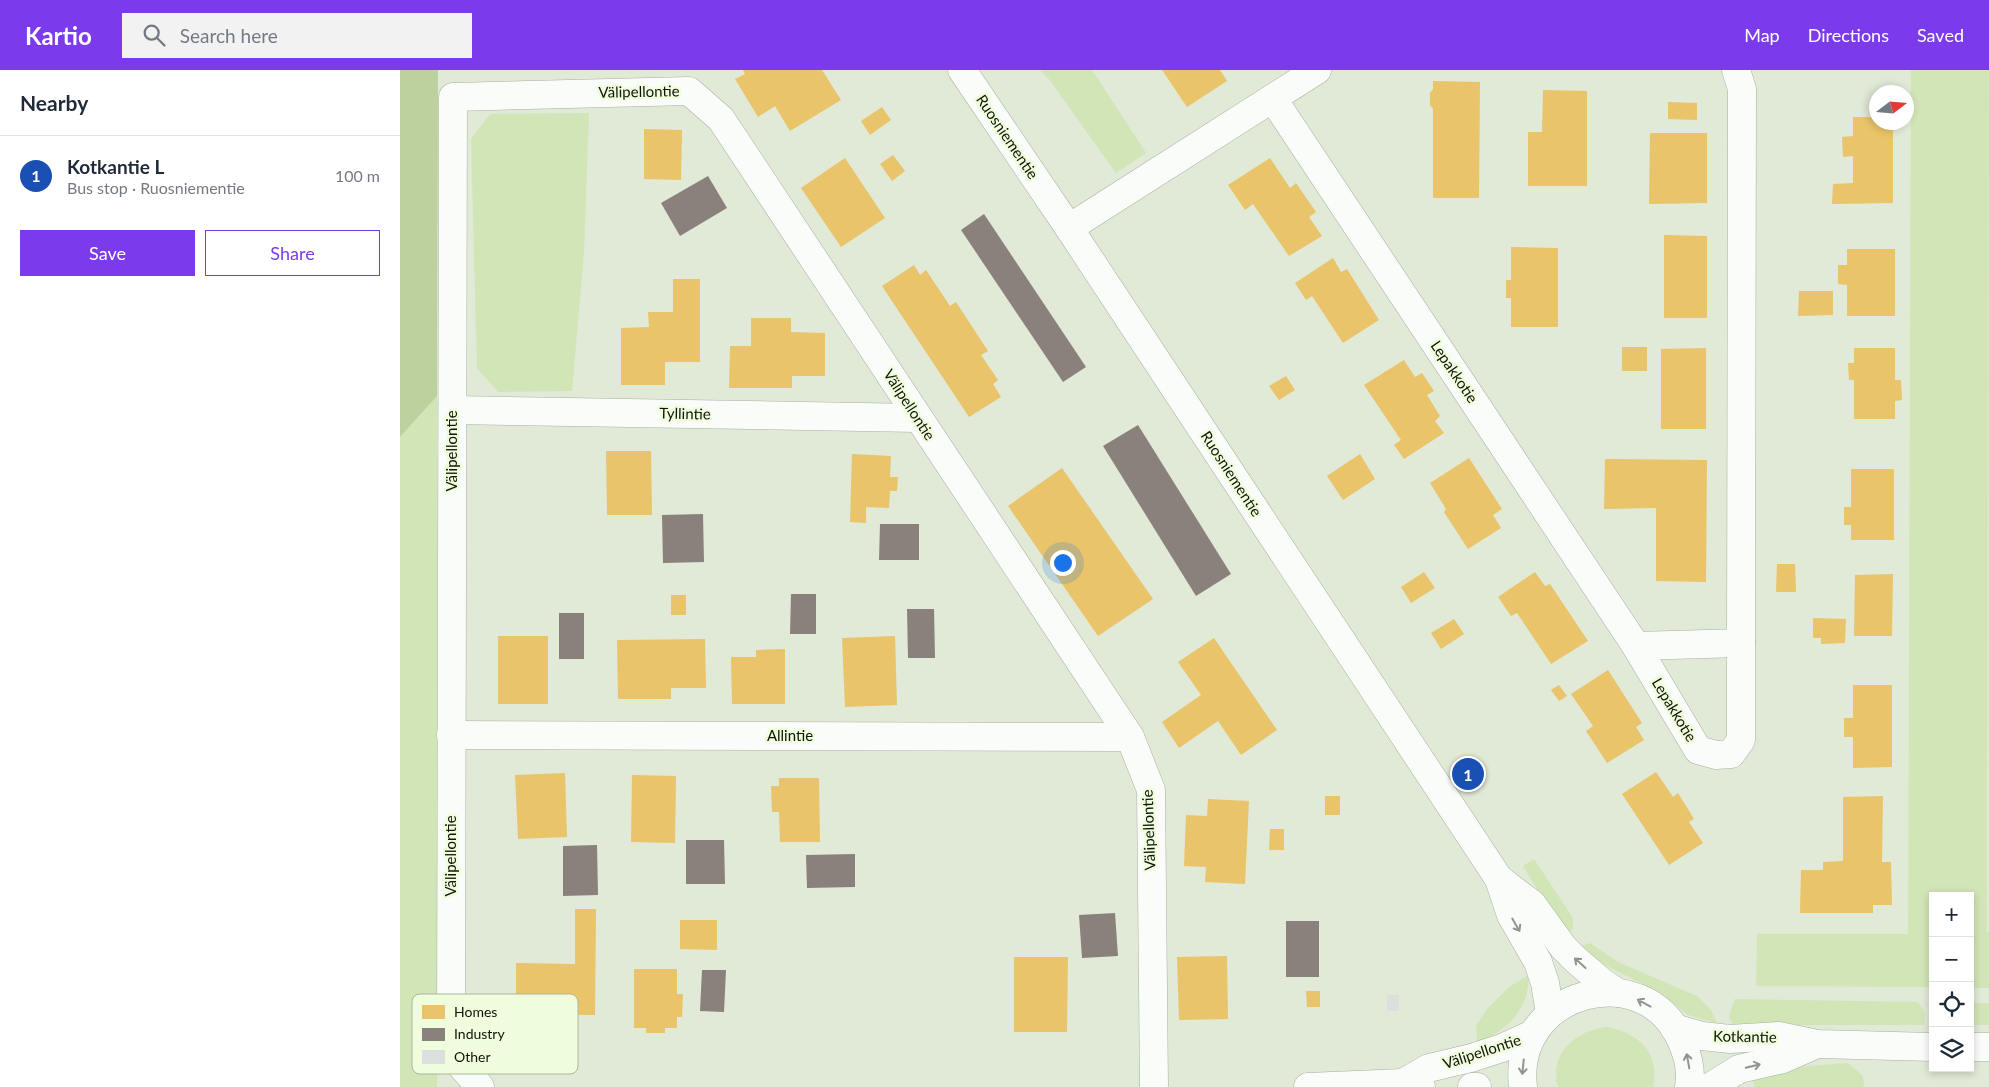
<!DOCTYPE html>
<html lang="en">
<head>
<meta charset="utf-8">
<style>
  :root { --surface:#fff; --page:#f2f2f3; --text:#1f2937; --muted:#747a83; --line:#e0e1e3; --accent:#7c3aed }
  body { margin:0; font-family:Lato,sans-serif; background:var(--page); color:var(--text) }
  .controls { position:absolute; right:15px; bottom:15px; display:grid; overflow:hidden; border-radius:0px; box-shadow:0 2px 8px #0003 }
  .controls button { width:45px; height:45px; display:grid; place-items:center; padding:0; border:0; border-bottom:1px solid var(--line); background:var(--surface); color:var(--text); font:25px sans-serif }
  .compass { position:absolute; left:1469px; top:15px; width:45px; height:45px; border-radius:50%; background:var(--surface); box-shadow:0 2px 8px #0003; rotate:74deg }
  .you { position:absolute; left:662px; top:492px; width:18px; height:18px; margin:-12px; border:4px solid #fff; border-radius:50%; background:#1a73e8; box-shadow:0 0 0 8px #1a73e833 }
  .badge { display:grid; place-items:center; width:32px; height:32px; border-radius:50%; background:var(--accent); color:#fff; font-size:16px; font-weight:700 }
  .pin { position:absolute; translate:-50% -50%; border:2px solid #fff; box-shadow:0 1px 5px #0006 }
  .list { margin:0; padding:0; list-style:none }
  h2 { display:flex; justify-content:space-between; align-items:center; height:65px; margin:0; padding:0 20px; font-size:21px }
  h2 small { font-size:16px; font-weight:400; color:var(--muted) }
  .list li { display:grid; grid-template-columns:32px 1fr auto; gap:15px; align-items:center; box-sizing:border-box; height:80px; padding:0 20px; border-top:1px solid var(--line) }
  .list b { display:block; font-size:19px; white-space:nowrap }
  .list p { margin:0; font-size:16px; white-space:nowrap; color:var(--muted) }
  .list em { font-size:16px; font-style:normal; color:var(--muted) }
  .actions { display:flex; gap:10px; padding:15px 20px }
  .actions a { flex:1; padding:11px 0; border:1px solid var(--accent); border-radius:0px; text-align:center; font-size:18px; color:var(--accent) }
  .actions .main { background:var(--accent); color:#fff }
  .icon { flex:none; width:28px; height:28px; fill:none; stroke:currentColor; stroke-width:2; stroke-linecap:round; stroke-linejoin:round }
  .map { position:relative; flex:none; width:1589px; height:1017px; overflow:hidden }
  header { display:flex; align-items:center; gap:30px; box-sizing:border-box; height:70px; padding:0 25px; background:var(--accent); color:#fff }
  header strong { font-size:24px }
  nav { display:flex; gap:28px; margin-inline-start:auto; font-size:18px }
  .search { width:350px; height:45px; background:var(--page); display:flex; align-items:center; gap:12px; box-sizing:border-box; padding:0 18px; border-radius:0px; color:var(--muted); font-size:19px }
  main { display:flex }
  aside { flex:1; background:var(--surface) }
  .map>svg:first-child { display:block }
  .green { fill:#d2e5b7 }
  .forest { fill:#bcd19d }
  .homes { fill:#e9c46a }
  .industry { fill:#8a817c }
  .building { fill:#dbdfdd }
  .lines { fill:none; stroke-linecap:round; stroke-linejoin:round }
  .street-casing { stroke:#a8afa1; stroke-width:29 }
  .secondary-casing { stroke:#a8afa1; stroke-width:29 }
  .street { stroke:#fafcf9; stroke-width:28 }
  .secondary { stroke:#fafcf9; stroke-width:28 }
  .oneway { stroke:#91948d }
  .labels { text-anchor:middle; stroke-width:5; stroke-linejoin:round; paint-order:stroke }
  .street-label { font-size:15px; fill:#101409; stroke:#effddd }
  .key { fill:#effddd; stroke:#acb79d; stroke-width:1 }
  .key-label { font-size:14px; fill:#101409 }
</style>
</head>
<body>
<header>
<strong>Kartio</strong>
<div class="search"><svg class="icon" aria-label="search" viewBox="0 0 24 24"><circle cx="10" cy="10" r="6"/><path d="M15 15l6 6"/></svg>Search here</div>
<nav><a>Map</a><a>Directions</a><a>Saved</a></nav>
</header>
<main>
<aside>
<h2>Nearby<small></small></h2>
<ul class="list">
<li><span class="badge" style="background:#1a4fb4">1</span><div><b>Kotkantie L</b><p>Bus stop · Ruosniementie</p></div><em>100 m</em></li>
</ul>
<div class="actions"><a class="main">Save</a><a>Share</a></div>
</aside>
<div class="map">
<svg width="1589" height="1017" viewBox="0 0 1589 1017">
  <rect width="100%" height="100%" fill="#e1e9d7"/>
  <g class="green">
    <path d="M640 0H692L746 83 716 103 649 9Z"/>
    <path d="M1511 0H1589L1587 862 1589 863V918H1570V826H1533V917L1356 916 1357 864H1508Z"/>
    <path d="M189 43 184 182 172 321 98 322 77 298 71 69 90 44Z"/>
    <path d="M37 326V1017H0V367Z"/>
    <path d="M1134 789 1173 848V858L1168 863 1150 841 1123 796Z"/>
    <path d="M1190 873 1218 892 1297 926 1311 940 1317 953 1288 945 1264 925 1195 890 1182 876Z"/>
    <path d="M1129 905C1128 913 1128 922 1125 929 1117 950 1098 965 1077 972L1076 956 1087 939 1109 917Z"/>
    <path d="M1335 929 1518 932 1525 943 1524 955H1333L1329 946Z"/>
    <rect x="1570" y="933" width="19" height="22"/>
    <path d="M1207 957C1239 963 1260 983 1253 1017H1158C1148 983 1177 960 1207 957Z"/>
    <path d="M1448 993 1463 1006 1464 1017H1354L1353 1008 1383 998Z"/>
  </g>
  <path class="forest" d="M0 0H38L37 326 0 367Z"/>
  <g class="homes">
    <path d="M343 0H422L441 30 390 61 375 36 358 47 335 9 345 4Z"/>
    <path d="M762 0H820L827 11 787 37Z"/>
    <path d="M1033 11 1080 12 1079 128H1033V39L1030 35V23L1033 19Z"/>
    <path d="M1143 20 1187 21V116H1128V62H1142Z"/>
    <path d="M1268 32 1297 33V50L1268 49Z"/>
    <path d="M482 37 491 50 470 65 461 51Z"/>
    <path d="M1453 47H1476V52H1493V133L1432 134 1433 114 1453 113V86L1443 87 1442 67 1453 66Z"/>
    <path d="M244 59 282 60 281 110 244 109Z"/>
    <path d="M1250 63H1307V133L1249 134Z"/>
    <path d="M493 85 505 101 492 111 480 94Z"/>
    <path d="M445 88 485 148 441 177 401 118Z"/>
    <path d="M870 88 890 118 896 113 916 142 909 147 922 166 889 186 853 134 845 140 828 115Z"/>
    <path d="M1264 165 1307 166V248H1264Z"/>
    <path d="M1111 177 1158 178V257H1111V228H1106V210H1111Z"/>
    <path d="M1447 179H1495V246H1447V215L1438 214V195H1447Z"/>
    <path d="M933 188 941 202 947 199 979 250 943 273 912 226 906 230 895 213Z"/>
    <path d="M514 195 520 205 526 200 550 236 556 232 588 281 581 285 598 310 593 314 601 327 569 347 482 216Z"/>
    <path d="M273 209H300V292H265V315H221V258L249 257 248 242H273Z"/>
    <path d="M1399 221H1433V245L1398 246Z"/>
    <path d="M351 248H391V262L425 263V306H392V318H329L330 276H351Z"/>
    <rect x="1222" y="277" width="25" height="24"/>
    <path d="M1306 278V359H1261V279Z"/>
    <path d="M1454 278H1495V310H1501L1502 330 1495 331V349H1454V310H1449L1448 293H1454Z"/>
    <path d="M1004 290 1015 307 1022 303 1034 321 1027 325 1040 346 1035 351 1044 363 1004 389 994 375 1001 370 964 315Z"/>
    <path d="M886 306 895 320 879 330 869 316Z"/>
    <path d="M206 381H251L252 445H207Z"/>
    <path d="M452 384 491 386 490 407H498L497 421H490L489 438 466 437V453L450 452Z"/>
    <path d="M960 384 975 409 943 430 927 406Z"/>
    <path d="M1069 388 1102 439 1093 445 1101 458 1068 479 1044 442 1046 439 1030 413Z"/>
    <path d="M1205 389 1307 390 1306 512 1256 511V438L1204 439Z"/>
    <path d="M662 398 753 529 698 566 608 436Z"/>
    <path d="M1451 399H1494V470H1451V455H1444V437H1451Z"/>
    <path d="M1377 494H1395L1396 522H1376Z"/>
    <path d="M1024 502 1035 518 1011 533 1001 517Z"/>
    <path d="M1135 502 1145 516 1150 514 1188 571 1151 594 1117 543 1111 546 1098 527Z"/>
    <path d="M1493 504 1492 566H1454L1455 505Z"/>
    <rect x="271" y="525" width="15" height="20"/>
    <path d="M1413 548 1446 549 1445 573 1421 574V568H1413Z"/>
    <path d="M1054 549 1064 564 1041 579 1031 563Z"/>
    <rect x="98" y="566" width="50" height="68"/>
    <path d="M495 566 497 635 445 637 442 568Z"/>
    <path d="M814 568 877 660 841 685 818 651 779 678 762 652 801 625 778 592Z"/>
    <path d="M305 569 306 618H271V629H218L217 570Z"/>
    <path d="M385 579V634H332L331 587H356V580Z"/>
    <path d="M1208 600 1242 653 1236 657 1244 670 1207 693 1186 661 1193 656 1171 624Z"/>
    <path d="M1159 615 1167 626 1159 631 1151 620Z"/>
    <path d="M1453 615H1492V697L1453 698V667H1444V648H1453Z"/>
    <path d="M1256 702 1273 727 1278 723 1294 749 1289 752 1303 773 1269 795 1222 724Z"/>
    <path d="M165 703 167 767 118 769 115 705Z"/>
    <path d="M232 705 276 706 275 773 231 772Z"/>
    <path d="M379 708H419L420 772H380L379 742H372L371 716H379Z"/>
    <rect x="925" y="726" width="15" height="19"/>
    <path d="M1483 726 1482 792H1491L1492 835H1473V843H1400L1401 800H1423V792L1443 791V727Z"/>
    <path d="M808 729 849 731 845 814 805 812 806 797 784 796 786 745 807 746Z"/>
    <path d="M870 759H884V780H869Z"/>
    <path d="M175 839H196L195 945H157V963L99 962V925H116V893L175 894Z"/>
    <path d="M280 850H317V880L280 879Z"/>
    <path d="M827 886 828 949 779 950 777 887Z"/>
    <path d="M614 887H668L667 962H614Z"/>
    <path d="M234 899H277V924H283L282 947H277V958H265V963H246V958H234Z"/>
    <path d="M906 921H920V937H907Z"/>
  </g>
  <g class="industry">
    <path d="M308 106 327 138 280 166 261 133Z"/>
    <path d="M584 144 686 297 663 312 561 160Z"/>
    <path d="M738 355 831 504 796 526 703 376Z"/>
    <path d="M303 444 304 492 263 493 262 445Z"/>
    <path d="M480 454H519V490H479Z"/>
    <path d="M391 524H416V564H390Z"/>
    <path d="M507 539H534L535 588H508Z"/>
    <rect x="159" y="543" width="25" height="46"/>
    <path d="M286 770H324L325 814H286Z"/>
    <path d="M197 775 198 825 163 826V776Z"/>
    <path d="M455 784V817L407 818 406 785Z"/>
    <path d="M715 843 718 886 682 888 679 845Z"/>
    <rect x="886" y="851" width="33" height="56"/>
    <path d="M302 900H326L324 942 300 941Z"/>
  </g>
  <rect class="building" x="987" y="925" width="12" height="16"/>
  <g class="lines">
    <g class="street-casing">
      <g id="street">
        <path d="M873 29 1236 576 1341 573 1342 19 1336 0"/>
        <path d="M669 158 917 0"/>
        <path d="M53 340 518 348"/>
        <path d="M1236 576 1298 680 1316 685 1331 684 1341 670V573"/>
        <path d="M51 665 730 667"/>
        <path d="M1274 958 1302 966 1330 969 1379 966 1417 974 1533 977"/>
        <path d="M1570 977H1589"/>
        <path d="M1003 1013 1029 998 1071 988 1102 978 1133 964"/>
        <path d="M80 1017 51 984 53 27 289 21 321 49 730 667 751 720 754 1017"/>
        <path d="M908 1017 1003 1013 1021 1017"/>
        <path d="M1072 1017H1077"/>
        <path d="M1310 1017 1339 999 1383 989 1417 974"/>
      </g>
    </g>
    <g class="secondary-casing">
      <g id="secondary">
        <path d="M562 0 669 158 1099 809 1111 845 1138 892 1145 913 1150 943"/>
        <path d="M1099 809 1132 834 1163 877 1176 890 1203 913 1218 923"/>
        <path d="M1123 1017C1111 921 1246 885 1282 972 1288 986 1292 1001 1289 1017"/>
      </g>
    </g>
    <use href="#street" class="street"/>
    <use href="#secondary" class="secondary"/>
  </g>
  <defs><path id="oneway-shaft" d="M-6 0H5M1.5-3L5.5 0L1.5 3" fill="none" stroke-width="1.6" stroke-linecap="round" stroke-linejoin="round" transform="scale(1.25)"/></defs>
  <g class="oneway">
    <use href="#oneway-shaft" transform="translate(1116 855) rotate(60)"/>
    <use href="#oneway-shaft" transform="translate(1180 893) rotate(-138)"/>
    <use href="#oneway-shaft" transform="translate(1244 933) rotate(-152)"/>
    <use href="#oneway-shaft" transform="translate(1288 991) rotate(-100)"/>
    <use href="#oneway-shaft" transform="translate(1353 996) rotate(-14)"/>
    <use href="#oneway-shaft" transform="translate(1123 997) rotate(96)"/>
  </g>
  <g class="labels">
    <g class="street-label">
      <text transform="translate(239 22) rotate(-1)" y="5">Välipellontie</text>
      <text transform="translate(607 67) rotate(56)" y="5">Ruosniementie</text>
      <text transform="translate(1054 302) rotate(56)" y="5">Lepakkotie</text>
      <text transform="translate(509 335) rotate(57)" y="5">Välipellontie</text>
      <text transform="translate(285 344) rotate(1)" y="5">Tyllintie</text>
      <text transform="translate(52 381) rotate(-90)" y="5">Välipellontie</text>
      <text transform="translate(831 404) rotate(57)" y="5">Ruosniementie</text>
      <text transform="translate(1274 640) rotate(59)" y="5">Lepakkotie</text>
      <text x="390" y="671">Allintie</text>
      <text transform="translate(749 760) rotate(-92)" y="5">Välipellontie</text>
      <text transform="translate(51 786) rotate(-90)" y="5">Välipellontie</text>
      <text transform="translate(1345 967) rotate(1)" y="5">Kotkantie</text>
      <text transform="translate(1082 982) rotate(-18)" y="5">Välipellontie</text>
    </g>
  </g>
  <rect x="12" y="924" width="166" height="80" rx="8" class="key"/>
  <rect x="22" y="935" width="23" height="14" fill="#e9c46a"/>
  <rect x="22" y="958" width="23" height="13" fill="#8a817c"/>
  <rect x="22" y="980" width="23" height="14" fill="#dbdfdd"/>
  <g class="key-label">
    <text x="54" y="947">Homes</text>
    <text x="54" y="969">Industry</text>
    <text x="54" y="992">Other</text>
  </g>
</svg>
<div class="controls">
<button>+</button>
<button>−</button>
<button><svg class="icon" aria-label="locate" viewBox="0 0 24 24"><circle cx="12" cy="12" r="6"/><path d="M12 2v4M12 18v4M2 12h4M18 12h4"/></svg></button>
<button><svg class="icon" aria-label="layers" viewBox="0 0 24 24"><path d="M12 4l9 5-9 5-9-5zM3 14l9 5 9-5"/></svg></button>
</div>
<svg class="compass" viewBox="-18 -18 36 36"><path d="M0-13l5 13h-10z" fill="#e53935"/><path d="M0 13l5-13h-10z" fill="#747a83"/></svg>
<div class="you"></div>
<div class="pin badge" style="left:1068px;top:704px;background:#1a4fb4">1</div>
</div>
</main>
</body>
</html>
